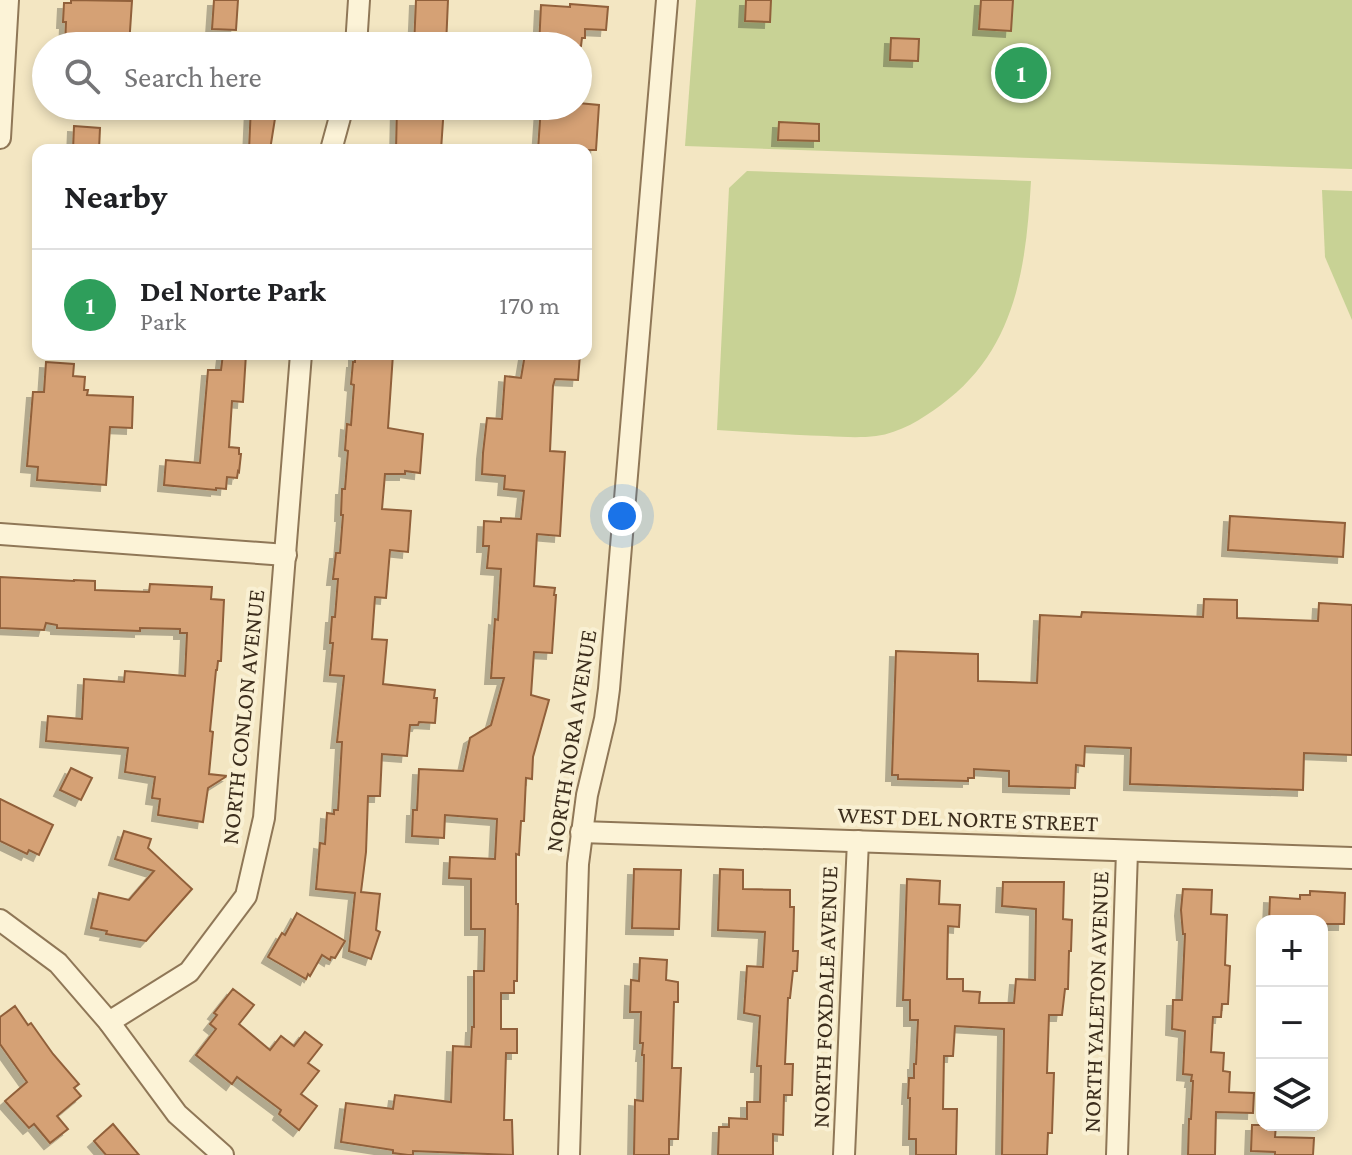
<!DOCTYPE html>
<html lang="en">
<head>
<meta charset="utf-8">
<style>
  :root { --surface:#fff; --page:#f2f2f2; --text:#202124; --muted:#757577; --line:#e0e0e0; --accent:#db2777 }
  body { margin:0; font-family:"Crimson Pro",serif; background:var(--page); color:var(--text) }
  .controls { position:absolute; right:24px; bottom:24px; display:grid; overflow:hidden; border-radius:16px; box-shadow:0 4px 12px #0003 }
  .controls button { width:72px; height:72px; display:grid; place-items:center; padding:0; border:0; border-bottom:2px solid var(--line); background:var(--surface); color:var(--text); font:40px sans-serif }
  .you { position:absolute; left:622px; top:516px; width:28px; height:28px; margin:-20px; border:6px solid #fff; border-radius:50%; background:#1a73e8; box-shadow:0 0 0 12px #1a73e833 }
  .badge { display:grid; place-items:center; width:52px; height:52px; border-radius:50%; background:var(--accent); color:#fff; font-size:26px; font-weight:700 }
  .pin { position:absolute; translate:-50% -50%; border:4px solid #fff; box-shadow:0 2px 8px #0006 }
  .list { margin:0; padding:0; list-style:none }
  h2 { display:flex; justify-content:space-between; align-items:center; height:104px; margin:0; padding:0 32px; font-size:34px }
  h2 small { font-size:26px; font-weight:400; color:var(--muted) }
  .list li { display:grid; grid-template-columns:52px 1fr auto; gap:24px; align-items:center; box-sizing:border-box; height:112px; padding:0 32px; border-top:2px solid var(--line) }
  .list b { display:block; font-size:30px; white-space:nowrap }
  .list p { margin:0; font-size:26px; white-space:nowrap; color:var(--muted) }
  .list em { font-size:26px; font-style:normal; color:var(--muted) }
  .icon { flex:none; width:44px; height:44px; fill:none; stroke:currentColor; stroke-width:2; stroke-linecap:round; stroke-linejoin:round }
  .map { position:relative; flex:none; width:1352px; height:1155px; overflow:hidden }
  .search { position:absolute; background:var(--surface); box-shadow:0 4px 12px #0003; left:32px; top:32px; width:560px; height:88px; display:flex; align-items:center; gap:20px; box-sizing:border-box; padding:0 28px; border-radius:44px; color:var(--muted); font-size:30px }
  .panel { position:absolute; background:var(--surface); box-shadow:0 4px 12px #0003; left:32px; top:144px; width:560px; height:216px; border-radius:16px }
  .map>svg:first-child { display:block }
  .park { fill:#c8d295 }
  .building { fill:#d5a174; stroke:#91603a; stroke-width:2; filter:url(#shadow) }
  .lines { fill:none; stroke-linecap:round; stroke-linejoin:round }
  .street-casing { stroke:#8f7757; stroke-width:24 }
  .street { stroke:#fcf3d7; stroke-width:20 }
  .labels { text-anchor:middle; stroke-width:8; stroke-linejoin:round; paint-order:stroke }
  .street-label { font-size:24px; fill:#3d2e1d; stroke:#f9f0d3 }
</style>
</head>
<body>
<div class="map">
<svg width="1352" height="1155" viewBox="0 0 1352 1155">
  <defs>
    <filter id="shadow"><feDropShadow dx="-6" dy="6" stdDeviation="0" flood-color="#0004"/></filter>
  </defs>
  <rect width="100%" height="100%" fill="#f3e6c2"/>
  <g class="park">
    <path d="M696 0H1352V169L685 146Z"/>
    <path d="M747 171 1031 181C1026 268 1016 350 941 405 922 419 900 433 876 436 860 438 843 437 827 436 790 435 754 432 717 430L729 188Z"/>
    <path d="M1322 190 1352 191V320L1325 257Z"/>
  </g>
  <g class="building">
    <path d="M71 0 132 1 129 46H65L66 22H63L64 3H71Z"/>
    <path d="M214 0H238L236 30 212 29Z"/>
    <path d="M416 0H448L446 46H414Z"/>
    <path d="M746 0H771L770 22 745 21Z"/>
    <path d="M981 0H1013L1011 31 979 29Z"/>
    <path d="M570 4 608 7 606 30 585 29V38H582L581 46H539L541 5 570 7Z"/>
    <path d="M891 38 919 39 918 61 890 60Z"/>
    <path d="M578 103 599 105 596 150H538L541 106H578Z"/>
    <path d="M251 106H277L270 150H249Z"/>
    <path d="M397 106H444L441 150H396Z"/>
    <path d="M779 122 819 124V141L778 140Z"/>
    <path d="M74 126 100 128 99 150H73Z"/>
    <path d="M223 354H246L243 402 232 401 229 447 239 448V454H241L239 472 238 471 237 478 227 477 226 489 216 488V490L164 485 166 460 200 463 208 370H221Z"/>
    <path d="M355 354H393L388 428 423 434 420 473 405 471V474H385L382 509 411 511 408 552 390 550 386 598 375 597 372 639 387 640 383 684 435 690 434 698H437L435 723 419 722 418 725H410L407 756 382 754 380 796H368L366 852 361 892 380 894 376 930 380 932 371 959 349 951 355 893 316 889 320 843 325 844 327 813 334 814V810H338L342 742H337L344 676 330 675 333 643H330L332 617H335L338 579H333L336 553H340L343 515H341L342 489H345L348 451 345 450 347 424 351 425 354 385 351 384 353 362H355Z"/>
    <path d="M525 354H580L578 380 555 379 553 386 550 451 565 452 560 536 537 534 534 586 555 588 554 595H556L552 653 534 652 531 695 549 700 533 757 532 779 526 778 524 821H521L519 855 516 854V904H518L517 981H514V993H501V1029H517V1053H506L504 1120H512L513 1155 413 1151V1155H408L393 1153V1150L341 1142 346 1103 393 1109 395 1095 451 1102 453 1046 471 1047 472 1027H474V971H484L485 929H471V879L449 878 450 857 495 859 497 819 445 815 444 838 412 836 413 810H417L419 769 463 771 470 738 491 725 504 678H491L495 619 498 620 501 569 487 568 489 546H483L484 521 501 522V518L521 519 524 491 504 489 505 476 482 474 483 453 487 418 502 419 505 376 521 378Z"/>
    <path d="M46 362 74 364 73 376 85 377 84 390H88L87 395 133 397 132 428 110 427 106 485 37 480 38 467 27 466 33 392H44Z"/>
    <path d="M1230 516 1345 523 1343 557 1228 550Z"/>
    <path d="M0 577 74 581V580L95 581V590L149 592 150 584 212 587 211 599 224 600 221 661H218L217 670H216L210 731 213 732 209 774 227 776 208 788 203 822 158 815 160 799 152 798 155 777 125 772 128 748 46 741 48 716 82 719 84 679 124 682 125 671 185 676 187 633H180V629L140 628V631L57 628V625L46 623 44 630 0 628Z"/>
    <path d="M1204 599 1237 600V618L1318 621 1319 603 1352 605V755L1304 753 1303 790 1130 784 1131 748 1085 746 1084 766 1076 765 1075 788 1009 786V771L974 769V778H968V781L898 779V775H892L896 651 978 654V681L1037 683 1040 615 1081 617 1082 612 1203 617Z"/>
    <path d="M71 768 92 778 81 800 60 790Z"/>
    <path d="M0 799 53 825 39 855 29 850 27 854 0 841Z"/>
    <path d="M124 831 151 839 148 848 192 889 146 941 106 934 107 931 91 928 99 893 129 900 154 871 115 859Z"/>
    <path d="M634 869 681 870 679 929 632 928Z"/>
    <path d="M720 869 743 870V889L790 890V907H794L793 951H798L797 971H793L790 998H788L785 1064H793L792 1095H784L783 1135 773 1134V1155H718L719 1127H729V1118L747 1119V1102H760L761 1066H757L760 1016 744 1013 747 966 763 967 765 932 718 930Z"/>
    <path d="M907 879 940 881 939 904 960 905 959 927 948 926 947 979H963V991L980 992 979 1003H1014L1016 979 1035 980 1036 909 1002 906 1003 882H1064L1063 919 1072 920 1071 951H1069L1068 989H1065L1062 1015H1049L1047 1073H1054L1052 1133H1048L1047 1155H1002L1004 1029 955 1026 953 1056H944L943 1109H957L956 1155H916V1139H909L910 1098H908L909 1078H914V1064H916L918 1020H910V1000H903Z"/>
    <path d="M1183 889 1212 890 1211 914 1227 915 1225 965 1230 966 1228 1004H1222L1221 1017H1213L1211 1052 1224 1053 1223 1071 1230 1072 1229 1092 1254 1093 1253 1113 1216 1112 1215 1155H1188L1189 1119H1191L1193 1081H1191L1192 1075 1183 1074 1185 1031 1172 1029 1173 1000H1182L1185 934H1183L1181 910Z"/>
    <path d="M1310 891 1345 893 1344 924H1322V921H1269L1270 897 1300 899V895H1310Z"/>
    <path d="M297 913 345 941 335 958 331 957 330 960 322 955 310 976 308 974 306 979 268 957 282 933 285 935Z"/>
    <path d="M640 958 667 960 666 980 678 982V1002H674L672 1068H681L678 1139H669V1155H634L635 1100 643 1101 644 1055H642L643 1043H640L641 1012H630L631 980 639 981Z"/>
    <path d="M233 989 254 1005 239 1024 270 1050 281 1036 294 1046 305 1032 322 1045 308 1063 319 1071 301 1094 317 1106 299 1130 279 1114 281 1110 237 1077 232 1084 196 1055 216 1029 210 1024 217 1015 214 1013Z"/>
    <path d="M15 1006 28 1025 31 1023 53 1054 79 1084 74 1088 81 1096 57 1116 68 1129 50 1143 34 1124 29 1128 5 1101 27 1082 0 1044V1017Z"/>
    <path d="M113 1124 139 1155H106L94 1141Z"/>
    <path d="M1252 1125H1276L1275 1137 1314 1138 1313 1155H1275V1152L1251 1151Z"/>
  </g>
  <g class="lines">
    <g class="street-casing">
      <g id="street">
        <path d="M356 46 359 0"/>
        <path d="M0 138 8 0"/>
        <path d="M331 150 343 106"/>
        <path d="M0 534 286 555"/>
        <path d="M581 832 1352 858"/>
        <path d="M0 920 58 963 109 1022 177 1114 223 1155"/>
        <path d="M109 1022 189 972 246 896 264 818 301 354"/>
        <path d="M569 1155 578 864 587 795 605 719 609 689 667 0"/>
        <path d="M844 1155 858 841"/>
        <path d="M1117 1155 1127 851"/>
      </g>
    </g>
    <use href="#street" class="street"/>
  </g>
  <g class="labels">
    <g class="street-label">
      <text transform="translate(243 717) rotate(-84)" y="8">NORTH CONLON AVENUE</text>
      <text transform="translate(571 741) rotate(-81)" y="8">NORTH NORA AVENUE</text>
      <text transform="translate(968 819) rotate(2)" y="8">WEST DEL NORTE STREET</text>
      <text transform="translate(825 997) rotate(-88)" y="8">NORTH FOXDALE AVENUE</text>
      <text transform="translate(1096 1002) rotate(-88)" y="8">NORTH YALETON AVENUE</text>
    </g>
  </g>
</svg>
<div class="controls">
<button>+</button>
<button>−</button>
<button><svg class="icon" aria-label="layers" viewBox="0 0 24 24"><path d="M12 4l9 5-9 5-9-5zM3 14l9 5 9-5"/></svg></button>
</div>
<div class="you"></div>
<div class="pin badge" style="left:1021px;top:73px;background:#2e9e5b">1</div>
<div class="search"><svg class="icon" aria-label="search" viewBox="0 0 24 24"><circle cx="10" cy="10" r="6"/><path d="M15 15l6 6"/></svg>Search here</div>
<section class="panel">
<h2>Nearby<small></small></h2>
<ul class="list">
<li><span class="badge" style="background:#2e9e5b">1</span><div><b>Del Norte Park</b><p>Park</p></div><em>170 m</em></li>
</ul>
</section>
</div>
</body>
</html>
